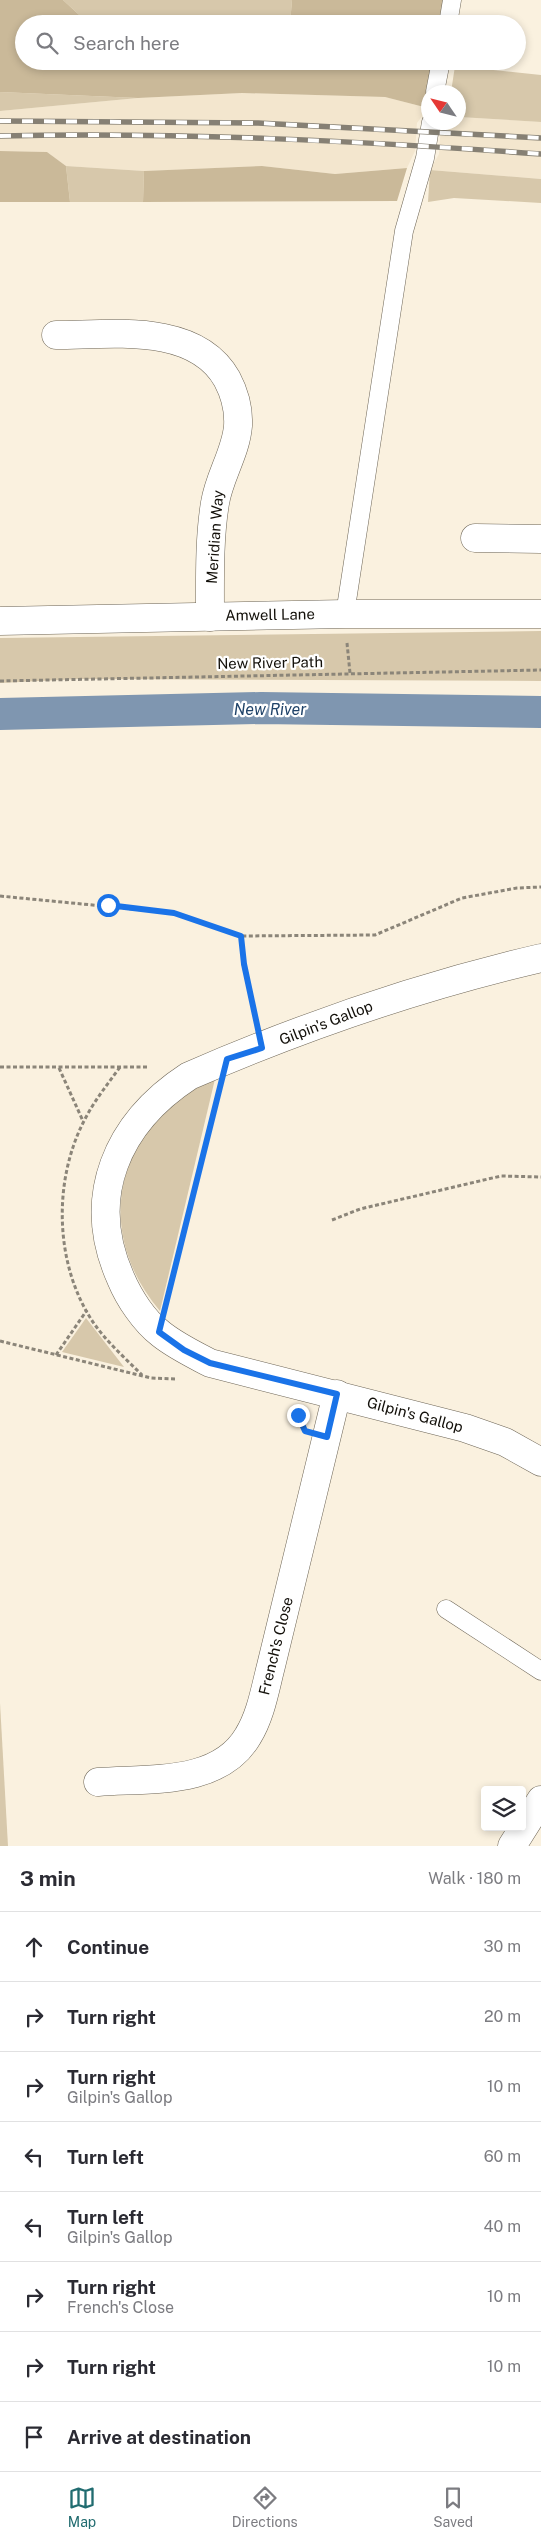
<!DOCTYPE html>
<html lang="en">
<head>
<meta charset="utf-8">
<style>
  :root { --surface:#fff; --page:#f7f7f7; --text:#2b2b33; --muted:#7c7c81; --line:#e1e1e2; --accent:#216c70 }
  body { margin:0; font-family:"Public Sans",sans-serif; background:var(--page); color:var(--text) }
  .controls { position:absolute; right:15px; bottom:15px; display:grid; overflow:hidden; border-radius:5px; box-shadow:0 2px 8px #0003 }
  .controls button { width:45px; height:45px; display:grid; place-items:center; padding:0; border:0; border-bottom:1px solid var(--line); background:var(--surface); color:var(--text); font:25px sans-serif }
  .compass { position:absolute; left:421px; top:85px; width:45px; height:45px; border-radius:50%; background:var(--surface); box-shadow:0 2px 8px #0003; rotate:305deg }
  .stop { position:absolute; width:15px; height:15px; margin:-11px; border:4px solid #1a73e8; border-radius:50%; background:#fff }
  .stop.end { background:#1a73e8; border-color:#fff; box-shadow:0 1px 5px #0008 }
  .list { margin:0; padding:0; list-style:none }
  h2 { display:flex; justify-content:space-between; align-items:center; height:65px; margin:0; padding:0 20px; font-size:21px }
  h2 small { font-size:16px; font-weight:400; color:var(--muted) }
  .list li { display:grid; grid-template-columns:32px 1fr auto; gap:15px; align-items:center; box-sizing:border-box; height:70px; padding:0 20px; border-top:1px solid var(--line) }
  .list b { display:block; font-size:19px; white-space:nowrap }
  .list p { margin:0; font-size:16px; white-space:nowrap; color:var(--muted) }
  .list em { font-size:16px; font-style:normal; color:var(--muted) }
  .icon { flex:none; width:28px; height:28px; fill:none; stroke:currentColor; stroke-width:2; stroke-linecap:round; stroke-linejoin:round }
  .map { position:relative; flex:none; width:541px; height:1846px; overflow:hidden }
  .search { position:absolute; background:var(--surface); box-shadow:0 2px 8px #0003; left:15px; right:15px; top:15px; height:55px; display:flex; align-items:center; gap:12px; box-sizing:border-box; padding:0 18px; border-radius:28px; color:var(--muted); font-size:19px }
  .sheet { height:625px; background:var(--surface) }
  nav { display:flex; justify-content:space-around; align-items:center; box-sizing:border-box; height:70px; border-top:1px solid var(--line); background:var(--surface); font-size:14px; color:var(--muted) }
  nav a { display:grid; justify-items:center; gap:2px }
  nav .on { color:var(--accent) }
  .map>svg:first-child { display:block }
  .built { fill:#f3e6ce }
  .green { fill:#d7c8ab }
  .forest { fill:#cab999 }
  .lines { fill:none; stroke-linecap:round; stroke-linejoin:round }
  .canal { stroke:#7f96b0; stroke-width:32 }
  .service-casing { stroke:#6d6556; stroke-width:19 }
  .minor-casing { stroke:#6d6556; stroke-width:29 }
  .path { stroke:#8b8579; stroke-width:3; stroke-dasharray:4 2.5; stroke-linecap:butt }
  .service { stroke:#fff; stroke-width:18 }
  .minor { stroke:#fff; stroke-width:28 }
  .rail-casing { stroke:#868074; stroke-width:5.5 }
  .rail { stroke:#fff; stroke-width:4; stroke-dasharray:11; stroke-linecap:butt }
  .route { stroke:#1a73e8; stroke-width:6 }
  .labels { text-anchor:middle; stroke-width:4.5; stroke-linejoin:round; paint-order:stroke }
  .street-label { font-size:15px; fill:#13100a; stroke:#fff }
  .water-label { font-size:16px; font-style:italic; fill:#204369; stroke:#fff }
</style>
</head>
<body>
<div class="map">
<svg width="541" height="1846" viewBox="0 0 541 1846">
  <rect width="100%" height="100%" fill="#faf1df"/>
  <g class="built">
    <path d="M242 93 385 97 424 107 423 115 417 123 415 151 407 168 335 174 262 166 144 171 66 166 47 152 0 151V111L138 98Z"/>
    <path d="M459 117 541 122V179L430 170 439 154 441 123 458 122Z"/>
  </g>
  <g class="green">
    <path d="M63 0H292L290 24H89Z"/>
    <path d="M455 66 541 75V122L459 117 458 92H451Z"/>
    <path d="M0 92 138 98 0 111Z"/>
    <path d="M66 166 144 171 143 202H70Z"/>
    <path d="M430 170 541 179V203L454 198 428 202Z"/>
    <path d="M541 631V681L79 679 0 683V638Z"/>
    <path d="M215 1079 160 1311C90 1229 116 1122 215 1079Z"/>
    <path d="M86 1318 124 1367 62 1352Z"/>
    <path d="M0 1703 8 1846H0Z"/>
  </g>
  <g class="forest">
    <path d="M0 0H63L89 24H24V61H433L424 107 385 97 242 93 138 98 0 92Z"/>
    <path d="M292 0H444L440 24H290Z"/>
    <path d="M0 151 47 152 66 166 70 202H0Z"/>
    <path d="M262 166 335 174 407 168 397 201 143 202 144 171Z"/>
  </g>
  <g class="lines">
    <path class="canal" d="M0 714 261 708 541 712"/>
    <g class="service-casing">
      <g id="service">
        <path d="M448 24 452 0"/>
        <path d="M435 92 441 61"/>
        <path d="M345 614 404 231 425 158 431 122"/>
        <path d="M446 1609 541 1671"/>
      </g>
    </g>
    <g class="minor-casing">
      <g id="minor">
        <path d="M56 335C110 335 195 322 227 379 235 394 239 409 238 426 236 452 219 477 215 503 209 539 210 580 210 617"/>
        <path d="M475 538 541 539"/>
        <path d="M0 621 345 614H541"/>
        <path d="M541 958C421 986 302 1027 189 1076 117 1123 84 1197 121 1279 129 1298 144 1321 161 1334 176 1346 193 1354 210 1363L465 1428 505 1442 541 1462"/>
        <path d="M98 1782C148 1778 219 1786 248 1736 261 1715 265 1689 271 1666L337 1394"/>
        <path d="M512 1846 541 1800"/>
      </g>
    </g>
    <g class="path">
      <path d="M347 643 350 673"/>
      <path d="M0 681 541 670"/>
      <path d="M0 896 174 913 241 936 375 935 462 898 517 888 541 887"/>
      <path d="M241 936 243 964 255 1017"/>
      <path d="M0 1067H149"/>
      <path d="M120 1067C107 1085 94 1101 84 1121 52 1183 55 1268 95 1325 108 1343 126 1359 142 1375"/>
      <path d="M59 1068 83 1121"/>
      <path d="M332 1220 360 1209 501 1176 541 1177"/>
      <path d="M168 1299 218 1096"/>
      <path d="M0 1341 151 1378 175 1379"/>
      <path d="M56 1355 87 1310"/>
    </g>
    <use href="#service" class="service"/>
    <use href="#minor" class="minor"/>
    <g class="rail-casing">
      <g id="rail">
        <path d="M0 121 258 123 541 138"/>
        <path d="M0 136C180 132 361 141 541 154"/>
      </g>
    </g>
    <use href="#rail" class="rail"/>
  </g>
  <g class="lines">
    <path class="route" d="M108 905 174 913 241 936 244 964 262 1048 227 1059 159 1332 184 1350 210 1363 337 1394 327 1437 305 1431 298 1415"/>
  </g>
  <g class="labels">
    <g class="street-label">
      <text transform="translate(215 537) rotate(-86)" y="5">Meridian Way</text>
      <text transform="translate(270 615) rotate(-1)" y="5">Amwell Lane</text>
      <text transform="translate(270 663) rotate(-1)" y="5">New River Path</text>
      <text transform="translate(326 1023) rotate(-21)" y="5">Gilpin's Gallop</text>
      <text transform="translate(415 1415) rotate(15)" y="5">Gilpin's Gallop</text>
      <text transform="translate(276 1646) rotate(-76)" y="5">French's Close</text>
    </g>
    <g class="water-label">
      <text x="270" y="715">New River</text>
    </g>
  </g>
</svg>
<div class="controls">
<button><svg class="icon" aria-label="layers" viewBox="0 0 24 24"><path d="M12 4l9 5-9 5-9-5zM3 14l9 5 9-5"/></svg></button>
</div>
<svg class="compass" viewBox="-18 -18 36 36"><path d="M0-13l5 13h-10z" fill="#e53935"/><path d="M0 13l5-13h-10z" fill="#7c7c81"/></svg>
<div class="stop" style="left:108px;top:905px"></div>
<div class="stop end" style="left:298px;top:1415px"></div>
<div class="search"><svg class="icon" aria-label="search" viewBox="0 0 24 24"><circle cx="10" cy="10" r="6"/><path d="M15 15l6 6"/></svg>Search here</div>
</div>
<section class="sheet">
<h2>3 min<small>Walk · 180 m</small></h2>
<ul class="list">
<li><svg class="icon" aria-label="ahead" viewBox="0 0 24 24"><path d="M12 20V5M6 11l6-6 6 6"/></svg><div><b>Continue</b></div><em>30 m</em></li>
<li><svg class="icon" aria-label="right" viewBox="0 0 24 24"><path d="M7 20v-9h11M14 6l5 5-5 5"/></svg><div><b>Turn right</b></div><em>20 m</em></li>
<li><svg class="icon" aria-label="right" viewBox="0 0 24 24"><path d="M7 20v-9h11M14 6l5 5-5 5"/></svg><div><b>Turn right</b><p>Gilpin's Gallop</p></div><em>10 m</em></li>
<li><svg class="icon" aria-label="left" viewBox="0 0 24 24"><path d="M17 20v-9H6M10 6l-5 5 5 5"/></svg><div><b>Turn left</b></div><em>60 m</em></li>
<li><svg class="icon" aria-label="left" viewBox="0 0 24 24"><path d="M17 20v-9H6M10 6l-5 5 5 5"/></svg><div><b>Turn left</b><p>Gilpin's Gallop</p></div><em>40 m</em></li>
<li><svg class="icon" aria-label="right" viewBox="0 0 24 24"><path d="M7 20v-9h11M14 6l5 5-5 5"/></svg><div><b>Turn right</b><p>French's Close</p></div><em>10 m</em></li>
<li><svg class="icon" aria-label="right" viewBox="0 0 24 24"><path d="M7 20v-9h11M14 6l5 5-5 5"/></svg><div><b>Turn right</b></div><em>10 m</em></li>
<li><svg class="icon" aria-label="arrive" viewBox="0 0 24 24"><path d="M6 21V4h12l-3 4 3 4H6"/></svg><div><b>Arrive at destination</b></div></li>
</ul>
</section>
<nav>
<a class="on"><svg class="icon" aria-label="map" viewBox="0 0 24 24"><path d="M3 6l6-2 6 2 6-2v14l-6 2-6-2-6 2zM9 4v14M15 6v14"/></svg>Map</a>
<a><svg class="icon" aria-label="directions" viewBox="0 0 24 24"><path d="M12 3l9 9-9 9-9-9zM9 14v-3h6M13 9l2 2-2 2"/></svg>Directions</a>
<a><svg class="icon" aria-label="saved" viewBox="0 0 24 24"><path d="M7 4h10v16l-5-4-5 4z"/></svg>Saved</a>
</nav>
</body>
</html>
